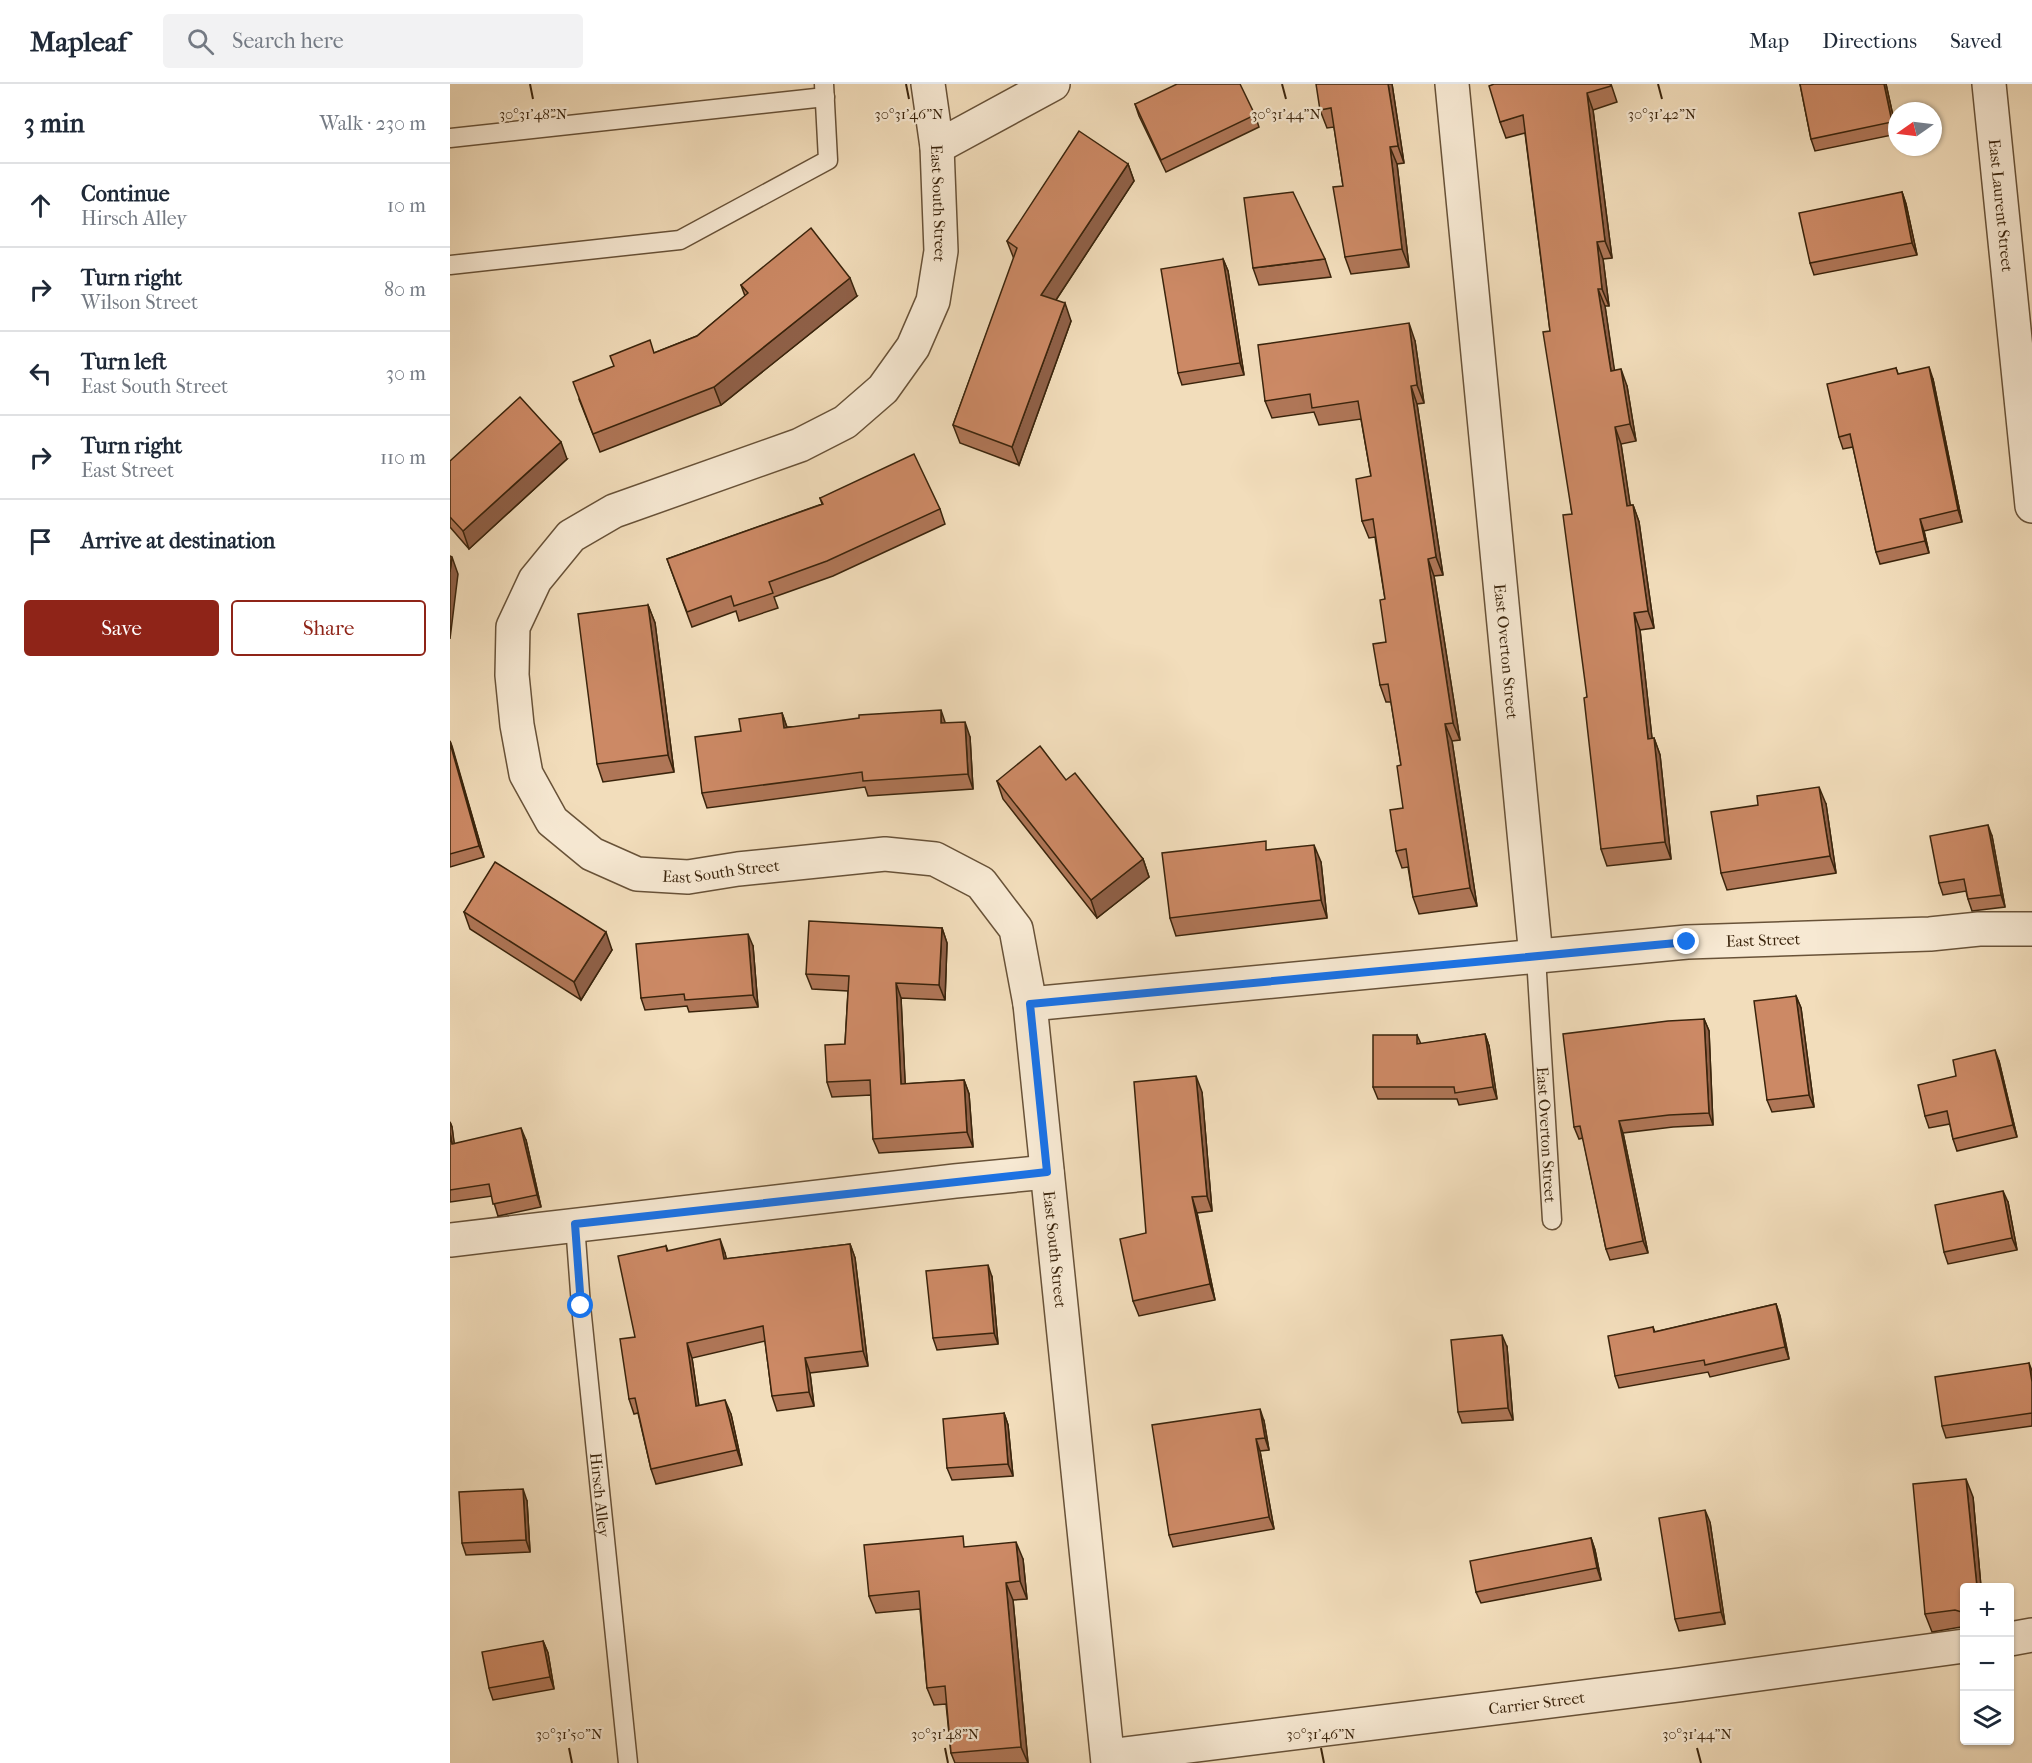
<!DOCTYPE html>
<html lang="en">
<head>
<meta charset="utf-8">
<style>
  :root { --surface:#fff; --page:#f2f2f3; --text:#1f2937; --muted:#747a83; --line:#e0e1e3; --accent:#8f2418 }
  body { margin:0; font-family:"IM FELL French Canon",serif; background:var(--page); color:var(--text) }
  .controls { position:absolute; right:18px; bottom:18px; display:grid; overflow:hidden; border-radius:6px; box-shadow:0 2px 4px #0004 }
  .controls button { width:54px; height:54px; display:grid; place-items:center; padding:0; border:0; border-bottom:2px solid var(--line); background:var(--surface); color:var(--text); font:30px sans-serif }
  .compass { position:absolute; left:1438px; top:18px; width:54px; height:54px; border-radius:50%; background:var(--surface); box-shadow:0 2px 4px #0004; rotate:256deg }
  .stop { position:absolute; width:18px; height:18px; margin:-14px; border:4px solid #1a73e8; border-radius:50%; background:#fff }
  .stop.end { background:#1a73e8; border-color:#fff; box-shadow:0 2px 6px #0008 }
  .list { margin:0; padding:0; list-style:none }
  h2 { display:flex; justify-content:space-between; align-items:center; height:78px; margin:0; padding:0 24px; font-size:26px }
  h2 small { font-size:20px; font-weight:400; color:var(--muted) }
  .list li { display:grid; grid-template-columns:39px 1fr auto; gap:18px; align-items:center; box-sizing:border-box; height:84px; padding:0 24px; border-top:2px solid var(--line) }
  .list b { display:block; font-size:22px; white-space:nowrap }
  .list p { margin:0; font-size:20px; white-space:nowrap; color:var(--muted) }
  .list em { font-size:20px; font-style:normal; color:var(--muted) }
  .actions { display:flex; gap:12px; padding:18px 24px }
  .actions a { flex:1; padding:14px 0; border:2px solid var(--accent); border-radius:6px; text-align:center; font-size:21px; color:var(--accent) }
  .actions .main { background:var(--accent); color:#fff }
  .icon { flex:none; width:33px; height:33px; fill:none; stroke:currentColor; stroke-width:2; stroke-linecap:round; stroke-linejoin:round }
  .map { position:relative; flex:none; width:1582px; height:1679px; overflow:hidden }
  header { display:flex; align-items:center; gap:36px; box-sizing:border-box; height:84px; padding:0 30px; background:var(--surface); border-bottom:2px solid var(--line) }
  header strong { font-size:28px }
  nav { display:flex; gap:33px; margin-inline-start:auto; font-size:21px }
  .search { width:420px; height:54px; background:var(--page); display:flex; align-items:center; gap:15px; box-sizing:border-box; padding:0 21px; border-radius:6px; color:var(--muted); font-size:22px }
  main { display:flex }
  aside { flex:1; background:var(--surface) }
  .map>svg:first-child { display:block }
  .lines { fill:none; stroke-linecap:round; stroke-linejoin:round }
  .service-casing { stroke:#685238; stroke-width:21 }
  .minor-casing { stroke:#685238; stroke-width:36 }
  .tertiary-casing { stroke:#685238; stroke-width:36 }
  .service { stroke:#f7e9d3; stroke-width:18 }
  .minor { stroke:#f7e9d3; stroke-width:33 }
  .tertiary { stroke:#f7e9d3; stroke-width:33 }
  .wall { fill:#af7657; stroke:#3a240c; stroke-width:1.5 }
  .shaded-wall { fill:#8f6047; stroke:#3a240c; stroke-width:1.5 }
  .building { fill:#cc8965; stroke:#3a240c; stroke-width:1.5 }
  .route { stroke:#1a73e8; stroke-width:8 }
  .ticks { fill:none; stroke:#3a240c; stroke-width:2 }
  .labels { text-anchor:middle; stroke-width:4.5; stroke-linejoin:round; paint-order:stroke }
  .street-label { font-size:16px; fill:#3a240c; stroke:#f7e9d3 }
  .ticks-label { font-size:15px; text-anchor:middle; fill:#3a240c; stroke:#f7e9d3; stroke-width:4.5; stroke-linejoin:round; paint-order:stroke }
</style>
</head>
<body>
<header>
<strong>Mapleaf</strong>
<div class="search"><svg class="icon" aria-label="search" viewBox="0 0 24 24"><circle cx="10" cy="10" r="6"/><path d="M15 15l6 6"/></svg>Search here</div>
<nav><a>Map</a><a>Directions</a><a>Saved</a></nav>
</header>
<main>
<aside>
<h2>3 min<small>Walk · 230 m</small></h2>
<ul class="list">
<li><svg class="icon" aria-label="ahead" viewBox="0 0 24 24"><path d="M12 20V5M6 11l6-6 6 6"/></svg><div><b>Continue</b><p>Hirsch Alley</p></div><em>10 m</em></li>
<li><svg class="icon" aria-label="right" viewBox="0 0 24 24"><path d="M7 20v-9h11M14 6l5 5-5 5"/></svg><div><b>Turn right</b><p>Wilson Street</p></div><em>80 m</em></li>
<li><svg class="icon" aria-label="left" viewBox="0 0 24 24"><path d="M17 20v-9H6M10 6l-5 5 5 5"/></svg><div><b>Turn left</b><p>East South Street</p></div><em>30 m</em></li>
<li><svg class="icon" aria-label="right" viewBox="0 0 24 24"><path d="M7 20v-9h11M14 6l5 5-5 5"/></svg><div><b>Turn right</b><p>East Street</p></div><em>110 m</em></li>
<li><svg class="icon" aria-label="arrive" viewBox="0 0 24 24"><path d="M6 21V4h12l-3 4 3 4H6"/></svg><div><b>Arrive at destination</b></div></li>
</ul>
<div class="actions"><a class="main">Save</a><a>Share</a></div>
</aside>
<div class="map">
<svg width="1582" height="1679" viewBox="0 0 1582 1679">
  <rect width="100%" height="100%" fill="#f2ddbb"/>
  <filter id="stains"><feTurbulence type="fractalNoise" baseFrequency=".00333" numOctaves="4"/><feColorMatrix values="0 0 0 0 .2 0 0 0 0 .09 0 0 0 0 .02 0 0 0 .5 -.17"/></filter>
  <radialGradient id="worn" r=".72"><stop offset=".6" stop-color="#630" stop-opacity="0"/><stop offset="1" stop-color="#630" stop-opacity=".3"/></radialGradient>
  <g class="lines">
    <g class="service-casing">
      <g id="service">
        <path d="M0 54 375 13"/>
        <path d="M0 181 230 156 378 76 374 0"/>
        <path id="s1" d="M1086 873 1102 1136"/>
        <path id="s2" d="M125 1140 131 1222 178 1679"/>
      </g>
    </g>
    <g class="minor-casing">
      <g id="minor">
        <path id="s3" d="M478 0 487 63 491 167 483 217 463 263 433 305 395 338 350 361 164 427 121 452 85 496 63 543 62 591 67 641 76 690 102 737 142 770 187 790 238 793 288 785 435 770 485 775 531 799 566 845 580 920 658 1679"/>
        <path id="s4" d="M1002 0 1086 873"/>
        <path d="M487 63 603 0"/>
        <path id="s5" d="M580 920 1237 858 1480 850 1529 845H1582"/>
        <path d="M0 1156 505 1097 597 1088"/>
        <path d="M1560 1555 1582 1551"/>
        <path id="s6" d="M658 1672 1229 1601 1514 1562"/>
      </g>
    </g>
    <g class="tertiary-casing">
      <g id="tertiary">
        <path id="s7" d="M1539 0 1582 422"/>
      </g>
    </g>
    <use href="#service" class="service"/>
    <use href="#minor" class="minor"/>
    <use href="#tertiary" class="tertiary"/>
  </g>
  <g class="wall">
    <path d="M942 0 954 79 947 80 959 183 901 190 895 173 893 102 884 43 877 44 870 26Z"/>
    <path d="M1161 0 1167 18 1143 26 1162 174 1153 175 1159 222H1155L1164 286 1177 302 1186 357 1171 360 1180 421H1183L1189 438 1204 544 1190 546 1202 655 1204 654 1210 671 1221 775 1157 782 1151 765 1122 430 1100 247 1075 49 1056 54 1050 38Z"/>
    <path d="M1350 0H1436L1447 50 1365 67 1361 55Z"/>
    <path d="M685 20 805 31 809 43 716 88 689 32Z"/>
    <path d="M678 80 684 97 606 216 621 237 569 381 510 359 503 341 564 175 557 157Z"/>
    <path d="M1452 108 1456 120 1467 171 1364 191 1360 179Z"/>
    <path d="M773 175 778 187 794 291 732 301 728 289Z"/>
    <path d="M875 175 881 193 809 201 803 184Z"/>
    <path d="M291 201 407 212 271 321 150 368 129 315 204 269 247 252 295 212Z"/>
    <path d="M965 257 974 319 967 320 993 491 984 492 1010 656 1002 657 1027 822 969 830 963 813 958 783 952 784 946 767 953 724 951 681 941 618H936L930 601 936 558 935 515 925 453 919 454 912 437 921 392 911 335 869 341 864 328 822 334 815 317Z"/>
    <path d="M1446 284 1448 290 1483 295 1512 438 1474 447 1479 469 1430 480 1426 468 1403 363 1393 365 1389 353Z"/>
    <path d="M117 375 19 465 0 443V377Z"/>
    <path d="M370 414 490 425 495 440 383 492 324 513 328 524 289 537 286 527 242 543 217 475 372 420Z"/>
    <path d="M198 521 205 539 224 688 153 698 147 680Z"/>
    <path d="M332 629 337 643 495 639 520 653 523 705 418 712 415 703 257 724 252 709 291 647Z"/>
    <path d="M0 657 34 773 0 783Z"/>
    <path d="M616 696 693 775 699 793 647 834 553 715 547 697Z"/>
    <path d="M1376 720 1386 789 1277 806 1271 789Z"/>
    <path d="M1542 752 1555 823 1522 827 1518 815 1516 807 1493 811 1489 799Z"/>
    <path d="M819 766 871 778 877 834 726 852 720 834Z"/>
    <path d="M14 828 162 866 131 916 20 845Z"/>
    <path d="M492 844 497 859 495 916 451 914 455 1000 514 996 519 1010 523 1063 429 1069 423 1055 421 1011 382 1013 377 998 395 960 398 907 362 905 356 890Z"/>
    <path d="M303 862 308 923 239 928 237 922 195 926 191 914Z"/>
    <path d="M1346 912 1351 924 1364 1023 1322 1028 1317 1016Z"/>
    <path d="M1254 935 1259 947 1263 1041 1223 1043 1173 1049 1198 1169 1160 1176 1156 1165 1133 1054 1129 1055 1124 1043Z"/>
    <path d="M1035 950 1039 962 1047 1015 1009 1021 1007 1015H928L923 1003 967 951 971 960Z"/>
    <path d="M1549 977 1567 1053 1507 1067 1503 1055 1500 1040 1479 1044 1475 1032 1506 992Z"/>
    <path d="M752 1008 762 1127 747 1129 765 1216 689 1232 683 1217 696 1149Z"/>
    <path d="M0 1038 2 1043 4 1060 76 1056 91 1123 48 1132 42 1112 0 1118Z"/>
    <path d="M1558 1118 1567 1166 1498 1180 1494 1168Z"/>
    <path d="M400 1160 405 1174 418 1282 360 1289 364 1322 327 1327 322 1312 315 1257 242 1274 249 1322 281 1330 292 1381 206 1400 201 1385 188 1329 184 1330 179 1315 185 1253 216 1162 218 1167 275 1169 276 1175Z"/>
    <path d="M542 1193 548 1260 487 1266 483 1254Z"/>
    <path d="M1326 1220 1330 1232 1339 1275 1260 1293 1258 1288 1169 1304 1165 1292 1203 1243 1205 1248Z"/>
    <path d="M1057 1263 1063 1336 1012 1339 1008 1328Z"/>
    <path d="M1579 1279 1582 1287V1342L1496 1354 1492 1342Z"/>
    <path d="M554 1329 558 1341 563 1392 502 1396 497 1384Z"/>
    <path d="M814 1337 819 1366 810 1367 824 1445 723 1463 719 1451Z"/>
    <path d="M1523 1413 1531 1503H1515V1544L1511 1543 1482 1548 1475 1530Z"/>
    <path d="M77 1417 80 1468 16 1471 12 1459Z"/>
    <path d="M1260 1438 1275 1540 1229 1547 1225 1535Z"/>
    <path d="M1141 1454 1145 1466 1151 1496 1031 1519 1026 1508Z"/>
    <path d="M517 1463 573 1475 577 1515 563 1516 578 1679H505L501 1669 496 1620 484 1621 477 1604 470 1525 426 1529 419 1512Z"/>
    <path d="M93 1557 98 1569 104 1605 43 1616 39 1604Z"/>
  </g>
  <g class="shaded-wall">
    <path d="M938 0H942L954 79 948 62Z"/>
    <path d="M1434 0H1436L1447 50 1442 38Z"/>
    <path d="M1137 9 1143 26 1162 174 1155 157Z"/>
    <path d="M940 63 947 80 959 183 952 165Z"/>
    <path d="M678 80 684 97 598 228 591 211Z"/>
    <path d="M1452 108 1456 120 1467 171 1462 159Z"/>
    <path d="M1147 158 1153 175 1159 222 1152 205Z"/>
    <path d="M773 175 778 187 794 291 790 279Z"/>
    <path d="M400 194 407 212 271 321 264 303Z"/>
    <path d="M1148 205 1155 222 1167 303 1161 287Z"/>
    <path d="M615 219 621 237 569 381 562 363Z"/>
    <path d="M959 239 965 257 974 319 967 301Z"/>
    <path d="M1479 283 1483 295 1512 438 1508 426Z"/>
    <path d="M1171 285 1177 302 1186 357 1180 340Z"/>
    <path d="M961 302 967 320 993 491 986 473Z"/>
    <path d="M1165 343 1171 360 1183 439 1177 422Z"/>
    <path d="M111 358 117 375 19 465 13 447Z"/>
    <path d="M1183 421 1189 438 1204 544 1198 527Z"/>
    <path d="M1470 435 1474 447 1479 469 1475 457Z"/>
    <path d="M2 473 8 490 0 555V488Z"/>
    <path d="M978 475 984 492 1010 656 1003 639Z"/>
    <path d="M198 521 205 539 224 688 218 671Z"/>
    <path d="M1184 529 1190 546 1204 672 1198 655Z"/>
    <path d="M491 626 496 641 491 639Z"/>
    <path d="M332 629 337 644H334Z"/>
    <path d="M515 638 520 653 523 705 518 690Z"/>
    <path d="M995 640 1002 657 1027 822 1020 804Z"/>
    <path d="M1204 654 1210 671 1221 775 1215 758Z"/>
    <path d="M0 657 2 662 34 773 29 762Z"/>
    <path d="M1369 703 1376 720 1386 789 1380 772Z"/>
    <path d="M1538 741 1542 752 1555 823 1551 811Z"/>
    <path d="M864 761 871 778 877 834 871 816Z"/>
    <path d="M693 775 699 793 647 834 641 816Z"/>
    <path d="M492 844 497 859 495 916 489 901Z"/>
    <path d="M156 848 162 866 131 916 124 898Z"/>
    <path d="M298 850 303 862 308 923 303 911Z"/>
    <path d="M446 899 451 914 456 1015 451 1000Z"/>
    <path d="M1346 912 1351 924 1364 1023 1359 1011Z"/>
    <path d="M1254 935 1259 947 1263 1041 1259 1029Z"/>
    <path d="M1035 950 1039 962 1047 1015 1043 1003Z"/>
    <path d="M1545 966 1549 977 1567 1053 1563 1041Z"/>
    <path d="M746 992 752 1008 762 1127 757 1112Z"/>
    <path d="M514 996 519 1010 523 1063 517 1048Z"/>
    <path d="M1169 1037 1173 1049 1198 1169 1193 1157Z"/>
    <path d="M0 1038 2 1043 6 1072 2 1060 0 1049Z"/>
    <path d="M71 1044 76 1056 91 1123 87 1111Z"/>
    <path d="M1553 1107 1558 1118 1567 1166 1562 1154Z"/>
    <path d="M742 1113 747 1129 765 1216 760 1200Z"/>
    <path d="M270 1155 275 1169 280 1190 274 1175Z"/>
    <path d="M400 1160 405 1174 418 1282 413 1267Z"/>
    <path d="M538 1181 542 1193 548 1260 544 1249Z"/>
    <path d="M1326 1220 1330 1232 1339 1275 1335 1263Z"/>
    <path d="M1052 1251 1057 1263 1063 1336 1058 1324Z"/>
    <path d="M237 1259 242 1274 251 1337 246 1322Z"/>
    <path d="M355 1274 360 1289 364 1322 359 1308Z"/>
    <path d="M275 1316 281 1330 292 1381 287 1366Z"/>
    <path d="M810 1325 814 1337 819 1366 815 1354Z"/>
    <path d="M554 1329 558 1341 563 1392 558 1380Z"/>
    <path d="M806 1355 810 1367 824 1445 819 1433Z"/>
    <path d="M1516 1395 1523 1413 1531 1503H1527Z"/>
    <path d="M73 1405 77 1417 80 1468 76 1456Z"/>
    <path d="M1255 1426 1260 1438 1275 1540 1271 1528Z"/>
    <path d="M1141 1454 1145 1466 1151 1496 1147 1484Z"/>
    <path d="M566 1458 573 1475 577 1515 570 1497Z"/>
    <path d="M556 1499 563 1516 578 1679 571 1663Z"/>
    <path d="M93 1557 98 1569 104 1605 100 1593Z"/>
  </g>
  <g class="building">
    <path d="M727 0H790L805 31 711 76 685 20Z"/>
    <path d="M866 0H938L948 62 940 63 952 165 895 173 883 103 893 102 881 24 870 26Z"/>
    <path d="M1044 0H1160L1161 2 1137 9 1155 157 1147 158 1152 205H1148L1161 287 1171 285 1180 340 1165 343 1177 422 1183 421 1198 527 1184 529 1198 655 1204 654 1215 758 1151 765 1134 614 1137 613 1113 431 1122 430 1093 248 1100 247 1073 31 1050 38 1039 2Z"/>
    <path d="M1350 0H1434L1442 38 1361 55Z"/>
    <path d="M629 47 678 80 591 211 615 219 562 363 503 341 567 164 557 157Z"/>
    <path d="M843 108 875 175 803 184 794 114Z"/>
    <path d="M1452 108 1462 159 1360 179 1349 129Z"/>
    <path d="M361 144 400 194 264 303 143 350 123 298 164 282 160 272 200 256 204 269 247 252 298 209 291 201Z"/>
    <path d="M773 175 790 279 728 289 711 185Z"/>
    <path d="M959 239 967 301 961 302 986 473 978 475 1003 639 995 640 1020 804 963 813 956 765 946 767 940 726 953 724 947 682 951 681 938 600 930 601 923 560 936 558 930 516 935 515 923 435 912 437 906 395 921 392 908 317 862 324 860 310 815 317 808 261Z"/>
    <path d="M1479 283 1508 426 1470 435 1475 457 1426 468 1400 350 1389 353 1377 300 1446 284 1448 290Z"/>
    <path d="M70 313 111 358 13 447 0 433V377Z"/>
    <path d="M464 370 490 425 377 477 319 498 323 509 284 522 281 512 237 528 217 475 373 420 370 414Z"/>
    <path d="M0 472 2 473 0 488Z"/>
    <path d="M198 521 218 671 147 680 128 530Z"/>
    <path d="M491 626V639L515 638 518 690 413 697 412 688 252 709 245 653 291 647 289 635 332 629 334 644 409 634V631Z"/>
    <path d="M0 659 29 762 0 770Z"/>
    <path d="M590 662 616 696 625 689 693 775 641 816 547 697Z"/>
    <path d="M1369 703 1380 772 1271 789 1261 728 1308 721 1307 712Z"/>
    <path d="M1538 741 1551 811 1518 815 1514 795 1489 799 1480 752Z"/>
    <path d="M816 757V766L864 761 871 816 720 834 712 769Z"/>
    <path d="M45 778 156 848 124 898 14 828Z"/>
    <path d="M359 837 492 844 489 901 446 899 451 1000 514 996 517 1048 423 1055 420 996 377 998 375 961 395 960 399 892 356 890Z"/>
    <path d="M298 850 303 911 235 916 234 910 191 914 186 860Z"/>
    <path d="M1346 912 1359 1011 1317 1016 1304 917Z"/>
    <path d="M1254 935 1259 1029 1219 1031 1169 1037 1193 1157 1156 1165 1130 1042 1124 1043 1113 950 1218 937Z"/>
    <path d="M1035 950 1043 1003 1005 1009 1004 1003H923V951H967V960Z"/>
    <path d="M1545 966 1563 1041 1503 1055 1497 1027 1475 1032 1468 1001 1506 992 1503 976Z"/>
    <path d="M746 992 757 1112 742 1113 760 1200 683 1217 670 1155 696 1149 684 998Z"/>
    <path d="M71 1044 87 1111 43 1120 39 1100 0 1106V1049L2 1060Z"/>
    <path d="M1553 1107 1562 1154 1494 1168 1485 1121Z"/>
    <path d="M270 1155 274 1175 400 1160 413 1267 355 1274 359 1308 322 1312 313 1242 237 1259 246 1322 275 1316 287 1366 201 1385 185 1314 179 1315 170 1255 185 1253 168 1172 216 1162 217 1167Z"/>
    <path d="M538 1181 544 1249 483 1254 476 1187Z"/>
    <path d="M1326 1220 1335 1263 1255 1281 1254 1276 1165 1292 1158 1252 1203 1243 1204 1248Z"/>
    <path d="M1052 1251 1058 1324 1008 1328 1001 1256Z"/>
    <path d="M1579 1279 1582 1298V1329L1492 1342 1485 1293Z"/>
    <path d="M810 1325 815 1354 806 1355 819 1433 719 1451 702 1341Z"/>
    <path d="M554 1329 558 1380 497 1384 493 1335Z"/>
    <path d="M1516 1395 1527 1503H1515V1529L1505 1526 1475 1530 1463 1400Z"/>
    <path d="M73 1405 76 1456 12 1459 9 1408Z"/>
    <path d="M1255 1426 1271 1528 1225 1535 1209 1434Z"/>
    <path d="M513 1452 514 1463 566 1458 570 1497 556 1499 571 1663 501 1669 495 1602 477 1604 469 1507 419 1512 414 1461Z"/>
    <path d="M1141 1454 1147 1484 1026 1508 1020 1477Z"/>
    <path d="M93 1557 100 1593 39 1604 32 1568Z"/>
  </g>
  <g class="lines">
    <path class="route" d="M131 1222 125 1140 597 1088 580 920 1237 858"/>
  </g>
  <path class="ticks" d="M80 0 83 15M456 0 459 15M832 0 836 15M1208 0 1212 15M119 1664 122 1679M495 1664 498 1679M871 1664 874 1679M1247 1664 1251 1679"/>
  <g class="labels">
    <g class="street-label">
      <text dy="6" stroke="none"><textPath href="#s3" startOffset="120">East South Street</textPath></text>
      <text dy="6" stroke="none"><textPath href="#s7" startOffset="122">East Laurent Street</textPath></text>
      <text dy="6" stroke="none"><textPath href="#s4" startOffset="570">East Overton Street</textPath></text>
      <text dy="6" stroke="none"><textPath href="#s3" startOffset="1164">East South Street</textPath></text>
      <text dy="6" stroke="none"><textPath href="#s5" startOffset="736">East Street</textPath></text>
      <text dy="6" stroke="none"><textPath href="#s1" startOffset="178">East Overton Street</textPath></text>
      <text dy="6" stroke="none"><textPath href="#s3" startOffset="1812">East South Street</textPath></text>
      <text dy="6" stroke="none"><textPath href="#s2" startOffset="272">Hirsch Alley</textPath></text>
      <text dy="6" stroke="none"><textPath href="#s6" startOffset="432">Carrier Street</textPath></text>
    </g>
  </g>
  <g class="ticks-label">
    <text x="83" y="35">30°31'48"N</text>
    <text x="459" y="35">30°31'46"N</text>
    <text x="836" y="35">30°31'44"N</text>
    <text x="1212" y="35">30°31'42"N</text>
    <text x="119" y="1655">30°31'50"N</text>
    <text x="495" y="1655">30°31'48"N</text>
    <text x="871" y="1655">30°31'46"N</text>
    <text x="1247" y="1655">30°31'44"N</text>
  </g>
  <rect width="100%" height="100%" filter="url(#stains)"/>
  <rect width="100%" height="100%" fill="url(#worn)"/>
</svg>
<div class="controls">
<button>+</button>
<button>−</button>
<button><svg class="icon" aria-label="layers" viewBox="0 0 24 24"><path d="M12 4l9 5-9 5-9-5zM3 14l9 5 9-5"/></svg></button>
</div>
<svg class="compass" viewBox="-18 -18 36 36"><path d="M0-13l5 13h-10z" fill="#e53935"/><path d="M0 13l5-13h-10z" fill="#747a83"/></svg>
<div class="stop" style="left:131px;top:1222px"></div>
<div class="stop end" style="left:1237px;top:858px"></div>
</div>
</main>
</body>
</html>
